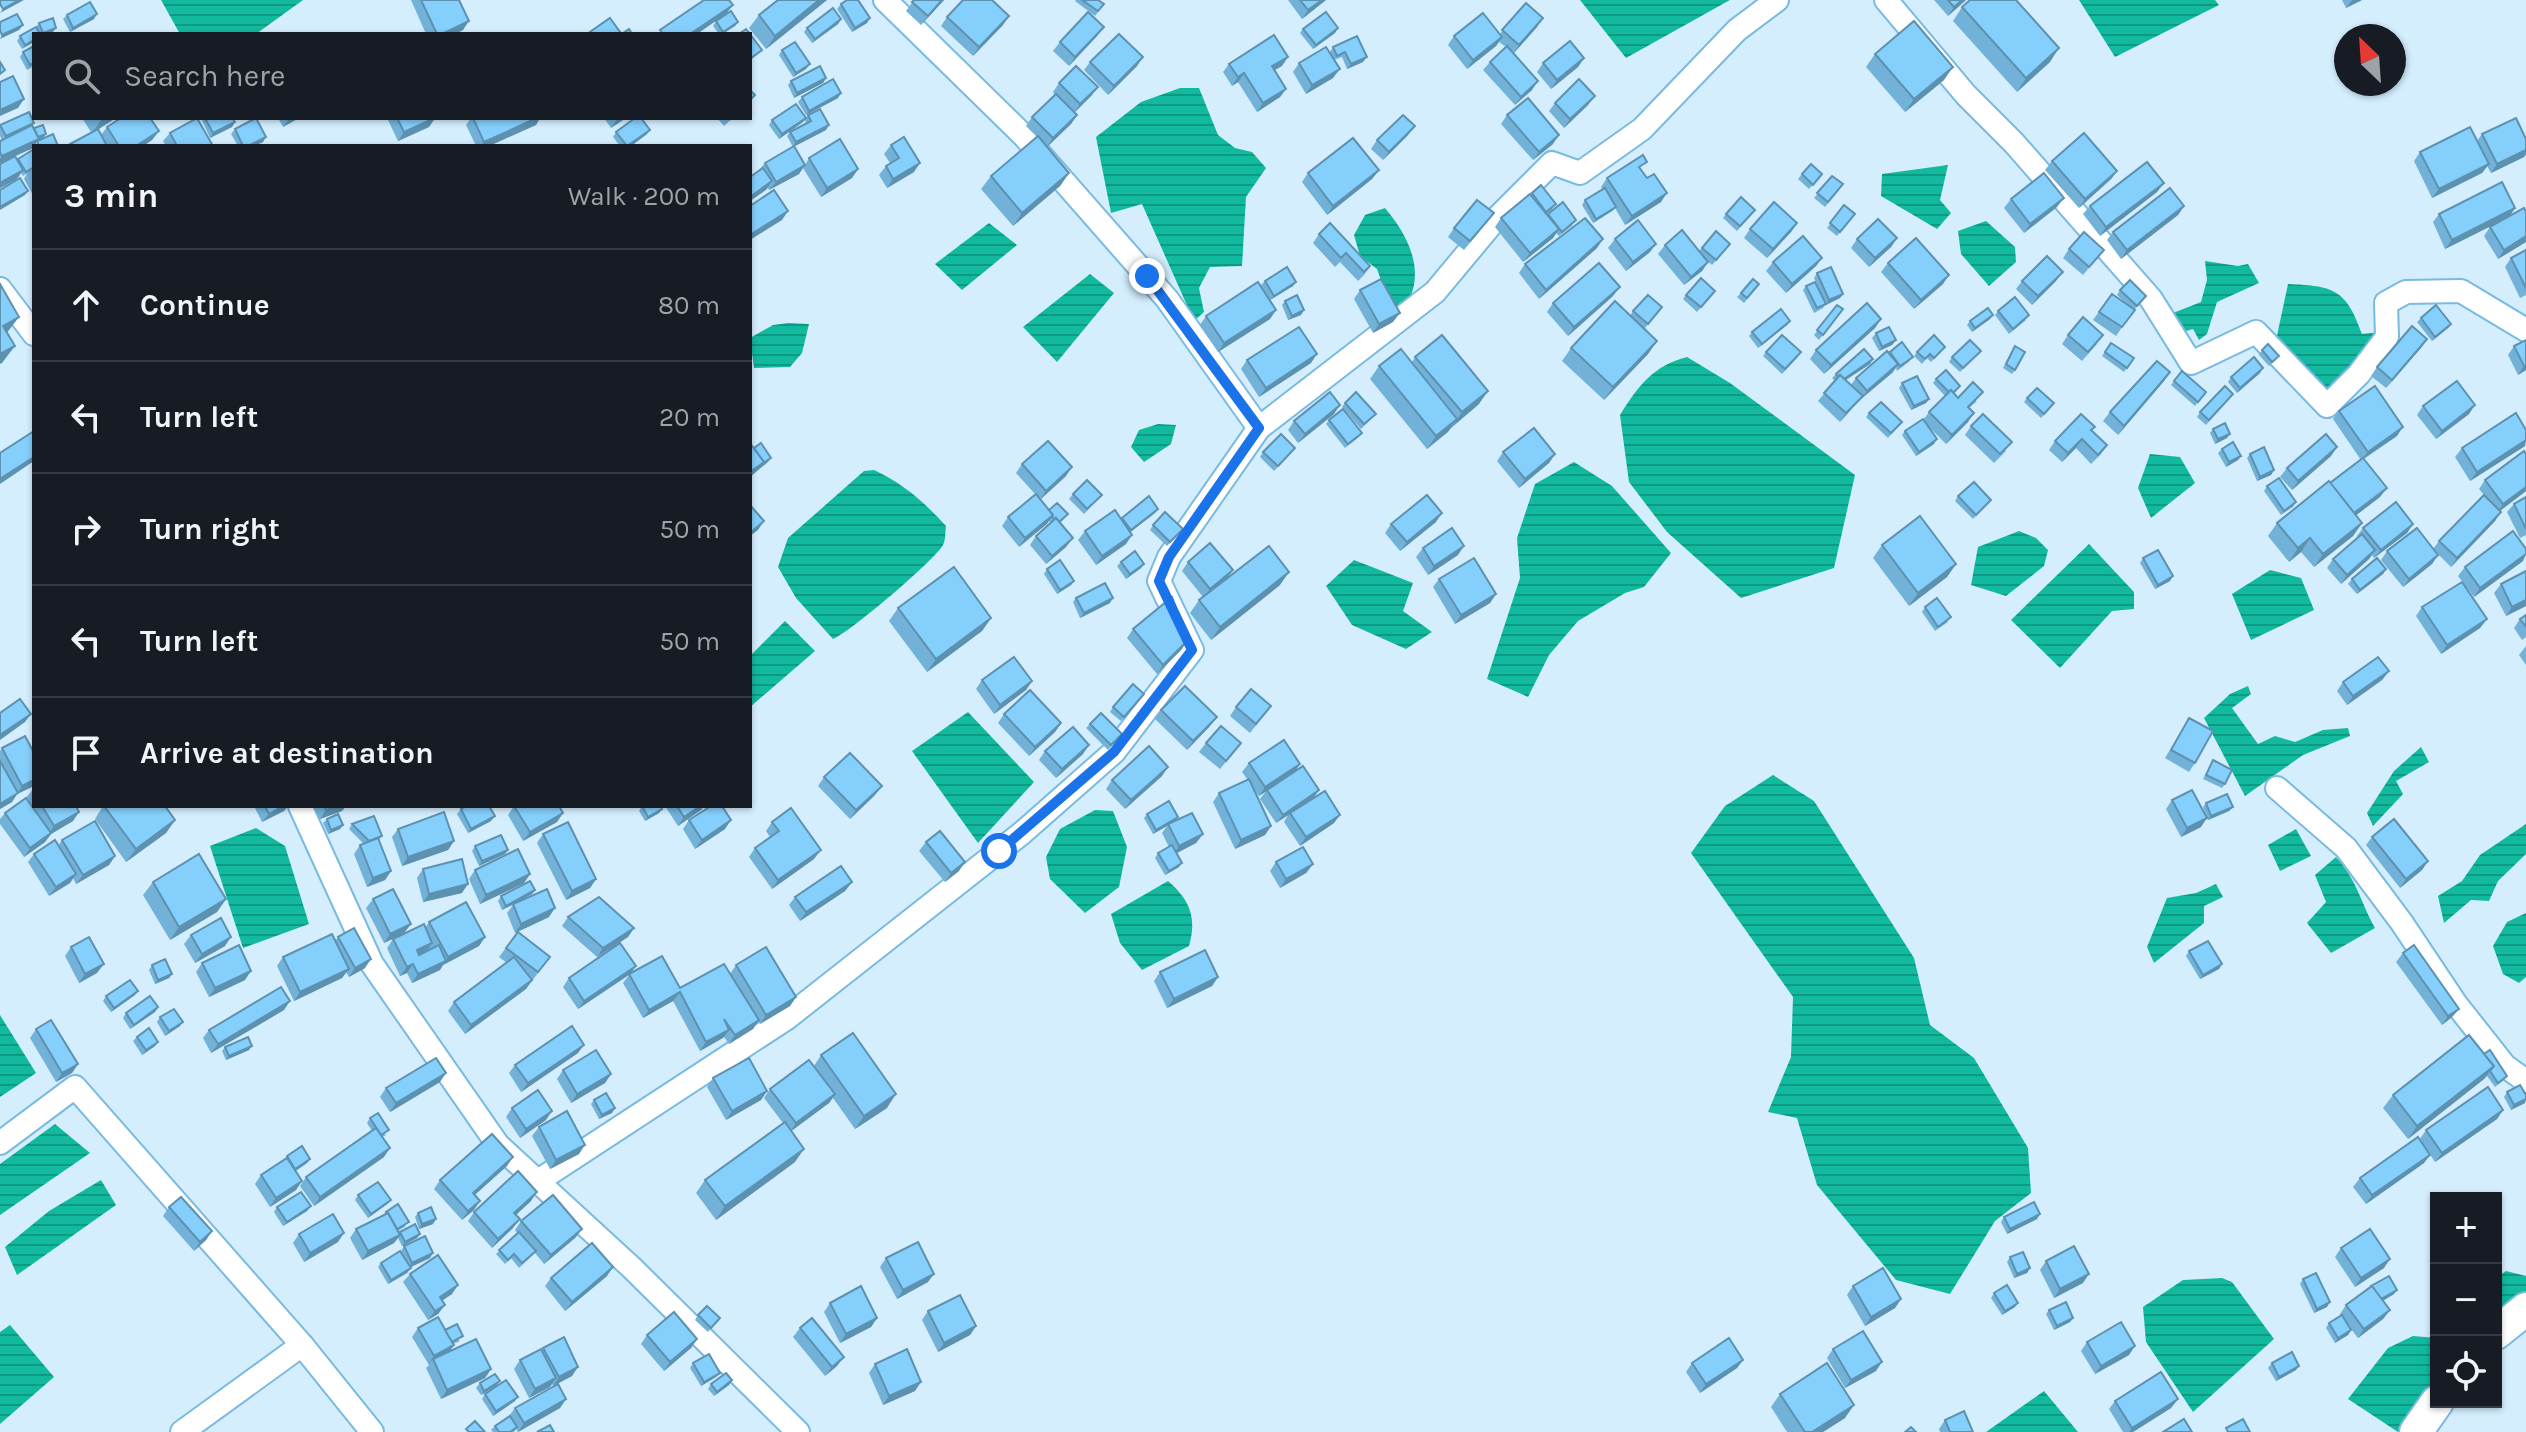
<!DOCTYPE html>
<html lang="en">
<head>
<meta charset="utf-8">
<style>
  :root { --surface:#171b24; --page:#20242c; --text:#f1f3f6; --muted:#9ea1a6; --line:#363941 }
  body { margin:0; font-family:Karla,sans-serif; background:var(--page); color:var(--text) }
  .controls { position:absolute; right:24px; bottom:24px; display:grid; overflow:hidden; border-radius:0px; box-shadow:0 2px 6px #0004 }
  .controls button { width:72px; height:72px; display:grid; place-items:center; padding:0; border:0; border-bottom:2px solid var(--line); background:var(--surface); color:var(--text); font:40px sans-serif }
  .compass { position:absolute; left:2334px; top:24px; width:72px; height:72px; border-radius:50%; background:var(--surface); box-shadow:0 2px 6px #0004; rotate:335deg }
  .stop { position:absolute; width:24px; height:24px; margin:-18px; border:6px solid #1a73e8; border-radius:50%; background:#fff }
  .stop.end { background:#1a73e8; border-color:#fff; box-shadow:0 2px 8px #0008 }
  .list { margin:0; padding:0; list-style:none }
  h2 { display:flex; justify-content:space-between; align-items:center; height:104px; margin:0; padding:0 32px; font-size:34px }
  h2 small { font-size:26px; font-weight:400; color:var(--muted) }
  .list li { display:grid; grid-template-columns:52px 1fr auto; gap:24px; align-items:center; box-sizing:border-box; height:112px; padding:0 32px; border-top:2px solid var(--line) }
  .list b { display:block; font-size:30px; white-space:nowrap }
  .list em { font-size:26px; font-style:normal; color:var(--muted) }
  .icon { flex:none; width:44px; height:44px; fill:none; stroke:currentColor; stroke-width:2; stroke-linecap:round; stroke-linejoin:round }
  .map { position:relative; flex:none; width:2526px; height:1432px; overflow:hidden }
  .search { position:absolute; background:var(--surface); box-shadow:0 2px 6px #0004; left:32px; top:32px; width:720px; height:88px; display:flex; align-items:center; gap:20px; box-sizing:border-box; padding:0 28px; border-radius:0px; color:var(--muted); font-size:30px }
  .panel { position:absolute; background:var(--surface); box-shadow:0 2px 6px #0004; left:32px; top:144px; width:720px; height:664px; border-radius:0px }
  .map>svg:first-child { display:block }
  .water { fill:url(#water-rules) }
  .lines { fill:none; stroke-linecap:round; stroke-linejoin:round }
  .street-casing { stroke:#79bae1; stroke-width:26 }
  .secondary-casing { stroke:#79bae1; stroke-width:36 }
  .street { stroke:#fff; stroke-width:22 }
  .secondary { stroke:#fff; stroke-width:32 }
  .wall { fill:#72b2d9 }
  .shaded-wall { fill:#5d91b0 }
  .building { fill:#85cffc; stroke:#5d91b0; stroke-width:2 }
  .route { stroke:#1a73e8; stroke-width:10 }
</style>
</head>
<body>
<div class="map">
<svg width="2526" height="1432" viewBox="0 0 2526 1432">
  <defs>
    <pattern id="water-rules" width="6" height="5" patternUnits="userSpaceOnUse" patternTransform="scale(2)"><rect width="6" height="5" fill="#11ba9e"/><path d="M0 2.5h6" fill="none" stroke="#0f9882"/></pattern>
  </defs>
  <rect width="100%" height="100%" fill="#d4eefe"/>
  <g class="water">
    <path d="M161 0H303L256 34H180Z"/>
    <path d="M1580 0H1730L1626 58Z"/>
    <path d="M2079 0H2215L2219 5 2115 57Z"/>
    <path d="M1180 88H1199L1218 135 1235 148 1252 152 1266 168 1246 197 1242 266 1210 267 1199 288 1204 312 1194 321 1142 204 1111 213 1096 137 1141 102Z"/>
    <path d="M1948 165 1940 200 1951 213 1937 229 1881 196 1882 174Z"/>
    <path d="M1385 208C1414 242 1430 284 1395 319L1377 269 1360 256 1354 235 1365 215Z"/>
    <path d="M1986 221 2015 247 2016 262 1989 286 1961 254 1958 231Z"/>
    <path d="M989 223 1017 245 962 290 935 264Z"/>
    <path d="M2205 261 2238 266 2248 264 2259 283 2217 302 2207 334 2199 340 2193 329 2179 333 2173 313 2201 302 2207 280Z"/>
    <path d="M1090 274 1114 293 1057 362 1023 327Z"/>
    <path d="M2288 284C2334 286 2346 289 2362 334L2379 332 2357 369 2325 393 2275 345Z"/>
    <path d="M788 323 809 324 802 353 790 367 754 368 750 338 773 325Z"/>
    <path d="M1687 357 1730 383 1855 475 1834 568 1741 598 1667 532 1629 482 1620 415C1637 387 1654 365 1687 357Z"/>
    <path d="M1158 424 1176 425 1171 444 1144 462 1131 447 1139 430Z"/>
    <path d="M2150 454 2180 457 2195 483 2151 518 2138 488Z"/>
    <path d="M1574 462 1612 486 1671 553 1644 587 1625 593 1578 621 1549 655 1528 697 1487 679 1520 578 1517 538 1535 484Z"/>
    <path d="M874 470C903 483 925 503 946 526 945 532 946 539 943 545 936 559 848 634 833 639L796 598 778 567 788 538 864 471Z"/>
    <path d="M2019 531 2036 538 2048 550 2044 566 2006 596 1971 585 1978 547Z"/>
    <path d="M2089 544 2134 592V609L2112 611 2060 668 2011 620Z"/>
    <path d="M1354 560 1413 583 1403 611 1432 632 1406 649 1352 625 1326 586Z"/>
    <path d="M2270 570 2301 578 2314 610 2251 640 2232 594Z"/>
    <path d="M785 621 815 651 750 707V656Z"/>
    <path d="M2248 686 2251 694 2232 708 2258 744 2275 736 2295 742 2323 730 2348 728 2350 736 2303 755 2245 796 2204 718 2230 694Z"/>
    <path d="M968 712 1034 782 978 843 912 751Z"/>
    <path d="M2421 747 2429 762 2396 781 2403 794 2373 826 2367 813 2394 771Z"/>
    <path d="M1773 775 1814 801 1914 958 1930 1025 1974 1058 2028 1148 2031 1193 1995 1221 1950 1294 1896 1280 1817 1185 1797 1118 1768 1112 1791 1057 1793 997 1691 853 1725 806Z"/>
    <path d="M1095 810 1113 811 1127 847 1119 887 1085 913 1050 879 1046 857 1060 829Z"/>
    <path d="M2526 824V854L2498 881 2489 901 2471 900 2444 923 2438 896 2462 881 2480 855Z"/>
    <path d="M256 828 285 846 309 924 243 948 210 846Z"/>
    <path d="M2296 829 2311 856 2280 871 2268 845Z"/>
    <path d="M2336 857C2358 882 2360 901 2375 928L2331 953 2307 923 2326 902 2315 875Z"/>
    <path d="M1168 881C1190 900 1197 918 1189 946L1142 970 1120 943 1111 914Z"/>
    <path d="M2216 884 2223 897 2204 906V923L2154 963 2147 947 2167 898 2196 893Z"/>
    <path d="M2526 913V977L2519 983 2503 974 2493 946 2507 922Z"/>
    <path d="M0 1015 36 1073 0 1097Z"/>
    <path d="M55 1124 90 1153 0 1215V1164Z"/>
    <path d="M101 1180 116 1205 17 1275 5 1247 49 1211Z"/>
    <path d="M2506 1271 2526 1276V1298L2496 1319V1278Z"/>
    <path d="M2222 1278 2232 1282 2274 1339 2193 1412 2146 1342 2143 1307 2183 1280Z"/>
    <path d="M10 1325 54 1377 0 1424V1332Z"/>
    <path d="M2413 1336 2436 1338 2433 1359 2436 1386 2398 1432 2348 1399 2388 1348Z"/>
    <path d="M2044 1391 2078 1432H1986Z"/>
  </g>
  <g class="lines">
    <g class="street-casing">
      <g id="street">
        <path d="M885 0 1024 136 1167 299 1259 428"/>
        <path d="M1886 0 1966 95 2014 143 2151 299 2191 363 2256 332 2327 406 2359 374 2387 337 2386 303 2406 292 2461 291 2526 330"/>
        <path d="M0 289 34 334"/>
        <path d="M2277 788 2346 848 2402 923 2456 1004 2505 1066 2526 1081"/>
        <path d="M300 806 372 964 498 1145 631 1267 798 1432"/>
        <path d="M0 1143 75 1087 302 1345 372 1432"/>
        <path d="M538 1181 787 1018 1022 833 1114 752 1192 650 1159 581 1169 557 1259 428 1435 292 1495 220 1552 163 1580 173 1642 129 1737 30 1777 0"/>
        <path d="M182 1432 302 1345"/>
      </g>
    </g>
    <g class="secondary-casing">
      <g id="secondary">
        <path d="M2496 1333 2526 1309"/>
        <path d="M2416 1432 2437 1402"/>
      </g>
    </g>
    <use href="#street" class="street"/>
    <use href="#secondary" class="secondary"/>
  </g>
  <g class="wall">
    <path d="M411 0H459L463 30 455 34H426Z"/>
    <path d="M827 0 766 49 749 28 759 15Z"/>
    <path d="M914 0H944L921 25 906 11Z"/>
    <path d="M1076 0H1098L1104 4 1095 16 1075 1Z"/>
    <path d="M1288 0H1326L1302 19Z"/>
    <path d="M1934 0H1966L1948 16Z"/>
    <path d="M2342 0H2362L2346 8Z"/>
    <path d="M1526 3 1537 27 1513 54 1532 90 1515 105 1483 70 1490 62 1506 47 1499 42 1496 46 1467 69 1448 45 1454 36 1500 34Z"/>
    <path d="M841 4 867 23 852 32 837 9Z"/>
    <path d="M1962 7 2050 62 2017 92 1953 21Z"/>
    <path d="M67 15 94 19 70 32 63 19Z"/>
    <path d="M947 17 1003 25 973 56 941 26Z"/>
    <path d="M841 19 838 24 812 43 804 32 807 28Z"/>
    <path d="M716 21 738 22 735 26 723 34H719L713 26Z"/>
    <path d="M39 23 53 32 48 34H34L22 49 17 41 20 36 36 27Z"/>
    <path d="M1303 29 1335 33 1313 49 1300 33Z"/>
    <path d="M1097 36 1069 66 1053 51 1060 42Z"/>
    <path d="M1357 36 1363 62 1347 69 1342 57 1334 60 1333 78 1306 94 1293 72 1299 63 1330 52 1333 47Z"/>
    <path d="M782 50 806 69 793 77 779 55Z"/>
    <path d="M23 52 34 66 27 70 20 57Z"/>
    <path d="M1875 54 1944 80 1905 112 1866 67Z"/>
    <path d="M1584 58 1578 67 1551 89 1537 72 1543 63Z"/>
    <path d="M1090 62 1137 66 1108 95 1084 70Z"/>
    <path d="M1229 64 1282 66 1274 70 1286 89 1280 97 1257 112 1238 82 1232 86 1223 72Z"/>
    <path d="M826 78 823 83 794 98 788 85 791 81Z"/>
    <path d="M1059 83 1098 87 1091 96 1075 112 1077 115 1071 124 1047 147 1069 173 1060 186 1013 226 981 189 991 176 1037 137 1026 126 1032 117 1055 95 1053 92Z"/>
    <path d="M802 97 838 98 806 115 798 102Z"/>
    <path d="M1555 103 1588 105 1564 128 1549 111Z"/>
    <path d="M808 115 826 130 793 147 787 136 790 132 807 123 804 120Z"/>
    <path d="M1507 115 1553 144 1533 160 1501 124Z"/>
    <path d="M82 118H116L99 129 101 135 107 127 159 131 152 140 143 146H68L70 144 91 132Z"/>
    <path d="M201 118H232L235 122 232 127 210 138Z"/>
    <path d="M278 118H299L283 127Z"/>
    <path d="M387 118H435L429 127 398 141Z"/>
    <path d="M471 118H540L536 125 489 146H476L466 125Z"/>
    <path d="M604 118H626L611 128Z"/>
    <path d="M717 118H733L724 126Z"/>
    <path d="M806 118 803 122 779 139 769 125 772 120Z"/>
    <path d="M34 123 32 125 34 128 46 134 43 138 38 140 33 148 15 156 17 160 34 149V197L24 179 27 173 23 176 21 173 17 179 0 188V164L10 158 0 163V141L2 140 0 136V126Z"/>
    <path d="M235 129 263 142 254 146H238L231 134Z"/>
    <path d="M616 132 647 134 631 146H620L613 137Z"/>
    <path d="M170 133 213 146H166L163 141Z"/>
    <path d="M2482 134 2526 139V154L2524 157 2491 173 2487 166 2482 173 2432 198 2414 161 2420 152 2477 141Z"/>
    <path d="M1408 135 1383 160 1371 149 1377 140Z"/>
    <path d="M891 145 914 172 887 188 879 175 886 166 890 163 884 154Z"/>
    <path d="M809 158 858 169 852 178 821 197 803 168 799 174 769 190 768 188 750 201V177L760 169 765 163 805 165Z"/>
    <path d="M2052 161 2117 171 2111 179 2079 208 2045 170Z"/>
    <path d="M1379 170 1372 179 1327 215 1302 182 1308 173Z"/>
    <path d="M1641 170 1661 202 1625 225 1615 208 1612 211 1593 223 1582 205 1585 200 1603 190 1601 187 1607 178Z"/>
    <path d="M1802 174H1822L1809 189 1798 179Z"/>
    <path d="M1832 176 1843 184 1825 207 1814 198Z"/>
    <path d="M2164 183 2157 192 2100 236 2083 214 2090 206Z"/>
    <path d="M1532 193 1553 209 1546 214 1573 225 1559 236 1556 233 1553 238 1523 262 1495 227 1501 218Z"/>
    <path d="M2011 199 2057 207 2024 233 2004 208Z"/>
    <path d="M1844 205 1855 214 1837 236 1827 228Z"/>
    <path d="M2184 206 2178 215 2121 259 2107 240 2113 232Z"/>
    <path d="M2515 208 2510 216 2526 212V242L2498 259 2484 236 2490 227 2499 222 2445 249 2433 222 2439 214Z"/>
    <path d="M1726 214H1752L1737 231 1723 218Z"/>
    <path d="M1487 222 1464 250 1448 237 1454 228Z"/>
    <path d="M1797 223 1791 232 1767 258 1744 238 1750 229Z"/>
    <path d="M1319 234 1370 266 1364 275 1358 281 1340 262 1335 267 1313 243Z"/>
    <path d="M1897 238 1891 247 1869 267 1851 248 1857 239Z"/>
    <path d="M1615 239 1650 252 1626 271 1608 248Z"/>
    <path d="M1665 245 1699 251 1702 248H1727L1712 265 1703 257 1708 262 1702 271 1684 285 1658 254Z"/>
    <path d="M1597 248 1539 299 1519 273 1525 264Z"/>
    <path d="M2069 249 2104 250 2083 275 2063 258Z"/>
    <path d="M2526 250V295L2520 298 2505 267 2511 258Z"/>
    <path d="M1822 258 1816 266 1786 293 1766 271 1773 262Z"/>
    <path d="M1888 263 1943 284 1914 309 1881 272Z"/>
    <path d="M1817 273 1843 294 1840 298 1826 304 1823 308 1814 313 1803 290 1806 286 1826 303 1814 278Z"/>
    <path d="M1265 281 1296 282 1293 286 1270 300 1261 285Z"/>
    <path d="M2022 281H2056L2032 305 2016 289Z"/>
    <path d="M1759 284 1744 303 1737 297 1741 293Z"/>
    <path d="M1360 290 1393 322 1373 333 1354 299Z"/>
    <path d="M2120 290 2146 296 2134 310 2116 336 2093 320 2112 294 2128 305 2117 295Z"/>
    <path d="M1686 295H1712L1697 312 1683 299Z"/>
    <path d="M1613 296 1568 336 1547 312 1553 303Z"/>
    <path d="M1285 301 1301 315 1288 320 1282 305Z"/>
    <path d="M1837 305 1843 309 1819 340 1814 335Z"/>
    <path d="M1662 307 1645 328 1657 341 1648 354 1604 400 1562 361 1571 348 1630 316 1633 311Z"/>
    <path d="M1276 310 1270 319 1218 352 1200 325 1206 316Z"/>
    <path d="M1998 311 2026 320 2009 334 1995 315Z"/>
    <path d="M2421 318 2451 324 2448 328 2432 341 2417 322Z"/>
    <path d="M1881 319 1875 328 1824 374 1810 359 1816 350Z"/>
    <path d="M1990 319 1972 332 1967 325 1970 321Z"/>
    <path d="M1790 321 1787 325 1758 348 1749 336 1752 332Z"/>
    <path d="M1876 333 1896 340 1892 345 1879 351 1872 338Z"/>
    <path d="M2068 335 2097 344 2082 361 2062 344Z"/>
    <path d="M2427 339 2386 388 2371 376 2377 367Z"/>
    <path d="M2526 340V370L2518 375 2508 355 2514 346Z"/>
    <path d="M2111 343 2134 358 2124 372 2102 356Z"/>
    <path d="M1945 347 1931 362 1927 358 1922 364 1914 356 1917 352Z"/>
    <path d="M2262 350 2276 360 2269 366 2259 355Z"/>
    <path d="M1981 351 1960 372 1949 362 1952 357Z"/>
    <path d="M2012 351 2015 370 2012 374 2003 368Z"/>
    <path d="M1766 352 1798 357 1782 374 1763 356Z"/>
    <path d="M1889 353 1910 361 1897 371 1896 368 1892 373 1860 399 1840 422 1818 401 1835 381 1832 378 1836 374 1870 364 1846 380 1851 385 1856 378Z"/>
    <path d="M1415 357 1479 404 1427 449 1370 379 1379 366 1412 362Z"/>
    <path d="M1247 360 1311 363 1259 397 1241 369Z"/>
    <path d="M2182 371 2206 392 2195 406 2171 385Z"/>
    <path d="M2260 373 2237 393 2228 382 2231 377Z"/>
    <path d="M1936 379 1957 390 1954 393 1958 398 1977 401 1969 408 1968 422 1946 444 1929 427 1934 444 1916 456 1902 435 1905 431 1924 419 1929 412 1945 396 1933 383Z"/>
    <path d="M2164 381 2118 435 2103 421 2110 412Z"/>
    <path d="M1902 383 1929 399 1926 403 1911 410 1899 388Z"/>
    <path d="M2233 394 2206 425 2197 417 2200 412Z"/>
    <path d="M2027 398 2050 408 2041 418 2024 402Z"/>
    <path d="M1345 403 1376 414 1361 429 1342 407Z"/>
    <path d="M2423 406 2469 414 2436 439 2417 415Z"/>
    <path d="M2339 411 2397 436 2364 459 2380 497 2356 515 2362 523 2353 536 2314 567 2301 552 2289 562 2268 536 2277 523 2361 460 2333 419Z"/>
    <path d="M1869 413 1902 422 1888 438 1866 417Z"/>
    <path d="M1334 414 1298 443 1288 430 1294 421Z"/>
    <path d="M1329 420 1359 437 1345 448 1326 424Z"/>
    <path d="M1971 426 2006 451 1994 463 1965 435Z"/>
    <path d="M2095 427 2092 431 2107 445 2101 454 2091 464 2076 448 2062 462 2049 450 2055 441Z"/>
    <path d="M2213 429 2227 438 2215 444 2210 433Z"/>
    <path d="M2525 446 2470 481 2455 457 2462 448Z"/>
    <path d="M2337 447 2331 456 2292 490 2280 477 2287 468Z"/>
    <path d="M2222 449 2241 456 2238 460 2226 467 2218 453Z"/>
    <path d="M1263 452H1292L1274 471 1260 457Z"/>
    <path d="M1503 452 1555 454 1549 463 1519 488 1497 461Z"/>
    <path d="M2250 454 2274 470 2271 475 2257 481 2247 458Z"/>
    <path d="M1022 464 1066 476 1040 499 1049 510 1065 518 1060 523 1066 547 1046 564 1030 545 1036 536 1051 523 1049 521 1019 547 1002 526 1008 517 1035 494 1016 473Z"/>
    <path d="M2485 480 2526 491 2500 511 2495 521 2451 567 2436 552 2438 555 2432 564 2403 587 2381 560 2387 551 2433 549 2439 541 2484 495 2479 489Z"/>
    <path d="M2267 486 2296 502 2293 507 2281 515 2264 491Z"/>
    <path d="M1073 494 1102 495 1084 514 1069 499Z"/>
    <path d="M1958 496 1991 500 1973 519 1955 501Z"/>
    <path d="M2526 497V535L2520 538 2507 512 2514 504Z"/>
    <path d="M1155 513 1130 532 1126 544 1096 565 1078 540 1085 531 1121 519Z"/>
    <path d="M1436 522 1400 551 1385 533 1391 524Z"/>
    <path d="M2413 524 2407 533 2374 558 2372 555 2369 559 2341 584 2327 568 2333 559 2358 538 2357 536 2363 528Z"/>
    <path d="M1153 525 1179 534 1167 546 1150 530Z"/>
    <path d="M1882 545 1956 564 1947 577 1909 606 1873 558Z"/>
    <path d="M1423 548 1458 555 1428 575 1416 557Z"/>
    <path d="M2143 558 2170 581 2155 589 2140 563Z"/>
    <path d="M2523 561 2474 597 2458 576 2465 567Z"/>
    <path d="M1121 562 1141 568 1126 579 1117 566Z"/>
    <path d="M1188 562 1233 570 1227 578 1280 585 1211 640 1190 613 1199 600 1203 597 1182 571Z"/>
    <path d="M1047 569 1074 581 1071 585 1057 594 1044 574Z"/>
    <path d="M2386 569 2383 574 2357 594 2348 584 2352 579Z"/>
    <path d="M1439 579 1496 594 1490 603 1455 624 1433 587Z"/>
    <path d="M2501 584 2526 606 2506 616 2494 593Z"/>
    <path d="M1076 598 1110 603 1080 618 1073 602Z"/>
    <path d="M1925 607 1948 622 1935 631 1922 612Z"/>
    <path d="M2422 607 2487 619 2480 628 2441 654 2416 616Z"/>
    <path d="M898 608 991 618 982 631 927 672 889 621Z"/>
    <path d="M2526 615V637L2522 640 2514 628 2520 619Z"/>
    <path d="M1133 629 1182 649 1157 674 1127 638Z"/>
    <path d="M2526 646V665L2519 655Z"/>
    <path d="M2389 671 2382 680 2347 705 2337 691 2343 682Z"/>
    <path d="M982 680 1032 681 1026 690 994 714 976 689Z"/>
    <path d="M1141 698 1121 721 1110 712 1113 707Z"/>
    <path d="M1271 706 1250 733 1230 716 1236 707Z"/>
    <path d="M1161 710 1210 726 1187 750 1155 719Z"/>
    <path d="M1004 714 1061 723 1055 732 1029 756 998 723Z"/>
    <path d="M2189 718 2195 763 2189 772 2165 758Z"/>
    <path d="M1090 724 1119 738 1108 750 1086 728Z"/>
    <path d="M1206 743 1234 752 1220 769 1199 752Z"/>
    <path d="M2 748 34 753V786L17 794 12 802 0 809V751Z"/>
    <path d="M1045 751 1083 754 1056 778 1039 760Z"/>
    <path d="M2213 760 2225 784 2222 788 2203 779Z"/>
    <path d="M1249 763 1295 772 1334 823 1300 846 1284 822 1288 815 1276 823 1260 799 1266 791 1259 796 1252 787 1271 826 1265 835 1235 849 1213 802 1219 793 1248 780 1242 772Z"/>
    <path d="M1162 776 1125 809 1106 789 1112 780Z"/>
    <path d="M824 777 875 795 850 819 818 786Z"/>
    <path d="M34 788V806H76L73 821 51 834 45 842 24 857 0 824V819L5 813 26 798Z"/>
    <path d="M2172 800 2201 827 2181 837 2166 809Z"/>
    <path d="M2206 803 2233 807 2229 811 2208 820 2203 807Z"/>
    <path d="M103 806H165L175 820 166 833 126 862 95 819Z"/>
    <path d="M254 806H288L284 811 262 822Z"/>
    <path d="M313 806H346L342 811 320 819Z"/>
    <path d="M514 806 563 813 557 822 523 841 508 815Z"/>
    <path d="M642 806 662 809 659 813 645 821 639 811Z"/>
    <path d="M665 806H704L701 810 678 826Z"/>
    <path d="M461 809 491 821 468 833 457 814Z"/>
    <path d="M1147 814 1176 820 1203 834 1196 843 1177 853 1179 867 1165 875 1155 858 1158 853 1169 847 1162 833 1167 826 1153 834 1144 818Z"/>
    <path d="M327 819 343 825 340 829 328 834 323 823Z"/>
    <path d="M689 820 725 829 695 849 683 829Z"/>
    <path d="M772 822 814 859 772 889 749 857 755 848 770 837 766 831Z"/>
    <path d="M352 824 382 836 379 840 391 871 385 880 367 887 354 854 360 845 364 844 349 829Z"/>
    <path d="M398 829 454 841 448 850 402 866 392 837Z"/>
    <path d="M543 834 596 879 590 888 566 900 537 843Z"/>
    <path d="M2372 837 2428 861 2422 870 2400 888 2366 845Z"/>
    <path d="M62 840 115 856 109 865 76 884 73 878 70 883 49 896 28 862 34 854 58 846Z"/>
    <path d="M926 842 959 871 945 882 919 851Z"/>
    <path d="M475 846 505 854 479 866 472 851Z"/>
    <path d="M1276 862 1313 864 1306 873 1280 888 1270 871Z"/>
    <path d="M423 869 462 893 423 902 417 878Z"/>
    <path d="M475 870 530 874 524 883 480 904 469 879Z"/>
    <path d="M153 882 226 899 217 912 170 940 143 895Z"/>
    <path d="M852 882 845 891 800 921 789 905 795 897Z"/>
    <path d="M535 890 532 894 515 904 549 917 515 933 507 913 513 905 502 910 498 901 501 896Z"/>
    <path d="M373 899 411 924 404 933 425 928 429 922 485 937 479 946 443 965 440 970 412 983 407 973 400 976 387 948 393 939 384 943 366 908Z"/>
    <path d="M568 917 634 928 628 937 597 957 562 926Z"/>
    <path d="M518 932 550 957 526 989 465 1034 448 1011 454 1002 507 963 499 957Z"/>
    <path d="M191 935 225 946 195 963 184 944Z"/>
    <path d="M338 937 365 968 349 977 346 972 342 978 294 1001 277 966 283 957 335 941Z"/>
    <path d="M71 947 97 973 79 983 65 956Z"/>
    <path d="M2189 951 2222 964 2219 969 2200 979 2186 956Z"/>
    <path d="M2403 953 2459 1009 2452 1017 2442 1025 2396 962Z"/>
    <path d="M202 963 245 980 209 997 196 972Z"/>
    <path d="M152 965 172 974 169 978 155 984 149 970Z"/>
    <path d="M736 965 796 997 790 1006 760 1024 758 1021 753 1029 729 1044 724 1037 700 1051 673 1001 643 1018 623 983 629 975 578 1009 563 987 569 978 636 966 630 974 680 988 730 974Z"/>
    <path d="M1160 972 1218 977 1212 986 1167 1008 1154 981Z"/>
    <path d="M135 995 111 1012 103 1001 106 996Z"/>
    <path d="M158 1007 155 1012 130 1029 123 1018 126 1013Z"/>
    <path d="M284 1010 211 1053 203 1038 209 1030Z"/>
    <path d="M160 1017 180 1026 165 1036 157 1022Z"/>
    <path d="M36 1029 78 1064 72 1073 56 1082 30 1038Z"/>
    <path d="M137 1037 158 1042 155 1046 142 1055 133 1041Z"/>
    <path d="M225 1047 249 1050 226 1060 222 1051Z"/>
    <path d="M578 1053 521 1092 509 1073 515 1065Z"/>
    <path d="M2484 1054 2507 1076 2504 1080 2495 1087 2487 1076 2484 1079 2408 1139 2383 1108 2393 1095Z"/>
    <path d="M821 1055 887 1108 855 1129 833 1098 829 1103 791 1131 795 1162 716 1220 696 1193 705 1180 783 1123 764 1098 770 1089 814 1066Z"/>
    <path d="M563 1070 611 1074 605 1083 571 1103 557 1079Z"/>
    <path d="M713 1078 767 1091 761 1100 726 1120 707 1087Z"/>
    <path d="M440 1082 390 1112 380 1097 386 1088Z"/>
    <path d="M2507 1092 2525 1103 2511 1110 2504 1097Z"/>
    <path d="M594 1100 612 1113 599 1119 591 1104Z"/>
    <path d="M512 1108 546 1120 520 1138 506 1117Z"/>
    <path d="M2503 1110 2497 1119 2435 1162 2420 1139 2426 1130Z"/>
    <path d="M370 1118 386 1135 382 1137 384 1157 314 1206 300 1186 306 1177 372 1131 367 1123Z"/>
    <path d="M539 1127 579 1154 550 1169 532 1136Z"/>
    <path d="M2430 1155 2424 1163 2366 1204 2353 1187 2360 1178Z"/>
    <path d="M287 1156 310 1159 307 1163 296 1171V1190L270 1207 255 1184 261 1175 284 1161Z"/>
    <path d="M507 1166 474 1195V1210L462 1220 434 1189 440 1180Z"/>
    <path d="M358 1195 391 1200 387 1204 368 1218 355 1200Z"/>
    <path d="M531 1201 516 1215 513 1228 492 1248 468 1221 474 1212Z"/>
    <path d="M311 1206 307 1211 283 1226 274 1212 277 1207Z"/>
    <path d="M169 1207 212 1231 206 1240 194 1251 163 1216Z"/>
    <path d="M386 1212 406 1226 398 1231 399 1233 420 1234 417 1238 402 1246 398 1238 394 1243 362 1260 350 1238 356 1229 383 1215Z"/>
    <path d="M418 1213 433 1224 419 1229 415 1217Z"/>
    <path d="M2004 1217 2037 1219 2007 1234 2001 1222Z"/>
    <path d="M521 1221 582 1229 575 1238 544 1264 535 1253 519 1268 511 1258 505 1264 496 1254 517 1233 515 1230Z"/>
    <path d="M299 1234 338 1242 304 1262 293 1243Z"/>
    <path d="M404 1246 430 1258 410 1267 407 1273 388 1284 378 1267 381 1263 404 1258 401 1251Z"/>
    <path d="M2341 1248 2384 1268 2355 1287 2335 1257Z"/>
    <path d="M2010 1257 2030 1268 2027 1273 2014 1278 2007 1262Z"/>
    <path d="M886 1258 928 1282 897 1299 880 1267Z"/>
    <path d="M2046 1261 2083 1283 2054 1298 2040 1270Z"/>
    <path d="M410 1274 452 1294 442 1301 445 1305 438 1314 428 1320 403 1282Z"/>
    <path d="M607 1276 565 1311 545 1286 551 1278Z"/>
    <path d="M2303 1279 2327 1307 2314 1313 2300 1284Z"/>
    <path d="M1853 1286 1901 1299 1895 1308 1865 1326 1847 1295Z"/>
    <path d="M1994 1293 2015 1307 2002 1315 1991 1298Z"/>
    <path d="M2394 1294 2383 1301 2390 1310 2383 1319 2358 1338 2348 1325 2351 1330 2348 1335 2335 1343 2326 1328 2329 1323 2341 1316 2340 1314 2346 1305Z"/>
    <path d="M830 1303 877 1318 871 1327 840 1343 824 1312Z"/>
    <path d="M2049 1310 2073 1318 2070 1322 2054 1330 2046 1314Z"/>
    <path d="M928 1311 976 1326 970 1335 938 1352 922 1320Z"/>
    <path d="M698 1315 720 1318 708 1332 695 1320Z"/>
    <path d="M418 1328 445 1330 460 1341 453 1344 449 1352 491 1369 485 1378 441 1399 426 1368 429 1365 412 1337Z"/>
    <path d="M800 1328 837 1366 825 1376 793 1337Z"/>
    <path d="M647 1335 697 1339 691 1348 664 1371 641 1344Z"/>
    <path d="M2087 1342 2129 1355 2095 1374 2081 1351Z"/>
    <path d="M543 1348 572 1376 553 1386 552 1384 550 1387 529 1398 514 1369 520 1360 542 1350Z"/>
    <path d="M1833 1349 1876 1371 1845 1388 1827 1358Z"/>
    <path d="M1743 1360 1737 1368 1700 1393 1686 1372 1692 1363Z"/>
    <path d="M693 1363 720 1373 716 1377 701 1386 690 1368Z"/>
    <path d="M2272 1363 2296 1370 2276 1381 2268 1368Z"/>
    <path d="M875 1364 915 1391 883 1405 869 1373Z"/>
    <path d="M500 1381 496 1386 481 1395 476 1388 480 1383Z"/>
    <path d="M711 1384 729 1385 714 1396 708 1389Z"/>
    <path d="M485 1394 515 1401 493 1416 482 1399Z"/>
    <path d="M1780 1394 1845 1418 1823 1432H1787L1771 1407Z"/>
    <path d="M566 1399 560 1408 518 1432 516 1429 514 1432H493L491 1430 495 1426 509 1416 515 1408Z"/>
    <path d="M2178 1399 2171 1408 2133 1432H2123L2109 1409 2115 1401Z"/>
    <path d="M1945 1420 1973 1432H1940L1939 1429Z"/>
  </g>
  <g class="shaded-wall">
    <path d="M19 0H24L0 13 3 9Z"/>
    <path d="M819 0H827L766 49 775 36Z"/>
    <path d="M942 0H944L921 25 928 16Z"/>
    <path d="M1322 0H1326L1302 19 1308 10Z"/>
    <path d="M1962 0H1966L1948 16 1954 7Z"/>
    <path d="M2352 0H2362L2346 8Z"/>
    <path d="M733 5 726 14 697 34H690Z"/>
    <path d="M97 14 94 19 70 32 73 28Z"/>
    <path d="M1009 16 1003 25 973 56 979 47Z"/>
    <path d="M870 18 867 23 852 32 855 28Z"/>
    <path d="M1543 18 1537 27 1513 54 1519 45Z"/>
    <path d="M841 19 838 24 812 43 815 39Z"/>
    <path d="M469 21 463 30 455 34H442Z"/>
    <path d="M738 22 735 26 721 34 723 32Z"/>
    <path d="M23 25 19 30 0 39 2 35Z"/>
    <path d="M1104 27 1097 36 1069 66 1075 57Z"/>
    <path d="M56 28 53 32 48 34H42Z"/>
    <path d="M1338 28 1335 33 1313 49 1316 45Z"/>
    <path d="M1502 37 1496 46 1467 69 1473 60Z"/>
    <path d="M34 40V42L22 49 25 45Z"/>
    <path d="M2059 48 2050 62 2017 92 2026 78Z"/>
    <path d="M1143 57 1137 66 1108 95 1114 86Z"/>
    <path d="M1288 57 1282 66 1266 75 1272 66Z"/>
    <path d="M1367 57 1363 62 1347 69 1351 64Z"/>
    <path d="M1584 58 1578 67 1551 89 1557 80Z"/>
    <path d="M810 64 806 69 793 77 796 73Z"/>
    <path d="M1953 67 1944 80 1905 112 1914 99Z"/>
    <path d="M1340 69 1333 78 1306 94 1312 85Z"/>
    <path d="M1244 73 1238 82 1232 86 1238 77Z"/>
    <path d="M826 78 823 83 794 98 797 93Z"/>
    <path d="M1538 81 1532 90 1515 105 1521 97Z"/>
    <path d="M1098 87 1091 96 1074 113 1080 104Z"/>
    <path d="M1286 89 1280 97 1257 112 1263 103Z"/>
    <path d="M841 93 838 98 806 115 809 111Z"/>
    <path d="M1595 96 1588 105 1564 128 1570 119Z"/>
    <path d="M24 99 18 108 0 116V110Z"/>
    <path d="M1077 115 1071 124 1047 147 1053 138Z"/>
    <path d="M104 118H116L92 133 101 120Z"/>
    <path d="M290 118H299L283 127Z"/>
    <path d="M435 118 429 127 398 141 404 132Z"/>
    <path d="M537 118H540L536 125 489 146H482L484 142Z"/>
    <path d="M618 118H626L611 128Z"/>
    <path d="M806 118 803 122 779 139 782 134Z"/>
    <path d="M235 122 232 127 210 138 213 133Z"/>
    <path d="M829 125 826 130 793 147 796 142Z"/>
    <path d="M1415 126 1408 135 1383 160 1389 152Z"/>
    <path d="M650 130 647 134 631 146H628Z"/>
    <path d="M159 131 152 140 143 146H136Z"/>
    <path d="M46 134 43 138 38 140 33 148 0 163V159L2 156 35 138Z"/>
    <path d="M1559 135 1553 144 1533 160 1539 152Z"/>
    <path d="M266 137 263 142 254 146H248Z"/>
    <path d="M2526 150V154L2524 157 2491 173 2497 164Z"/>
    <path d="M920 163 914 172 887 188 893 179Z"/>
    <path d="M2489 164 2482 173 2432 198 2439 189Z"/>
    <path d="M805 165 799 174 769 190 776 182Z"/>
    <path d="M858 169 852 178 821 197 827 188Z"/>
    <path d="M23 170 17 179 0 188V183Z"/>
    <path d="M1379 170 1372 179 1327 215 1333 206Z"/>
    <path d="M2117 171 2111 179 2079 208 2085 199Z"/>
    <path d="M1069 173 1060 186 1013 226 1022 213Z"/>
    <path d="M772 181 766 190 750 201V197Z"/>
    <path d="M2164 183 2157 192 2100 236 2106 227Z"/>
    <path d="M28 191 25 195 0 210V207Z"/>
    <path d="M1667 193 1661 202 1625 225 1632 216Z"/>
    <path d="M2064 198 2057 207 2024 233 2030 224Z"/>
    <path d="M2184 206 2178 215 2121 259 2127 250Z"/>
    <path d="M1616 207 1612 211 1593 223 1596 219Z"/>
    <path d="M2515 208 2509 217 2445 249 2452 240Z"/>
    <path d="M788 211 782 220 750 240V235Z"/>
    <path d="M1797 223 1791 232 1767 258 1773 249Z"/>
    <path d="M1559 229 1553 238 1523 262 1530 253Z"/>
    <path d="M2526 236V242L2498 259 2504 250Z"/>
    <path d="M1897 238 1891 247 1869 267 1875 258Z"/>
    <path d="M1603 239 1597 248 1539 299 1546 290Z"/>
    <path d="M1656 244 1650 252 1626 271 1633 262Z"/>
    <path d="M1822 258 1816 266 1786 293 1792 284Z"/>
    <path d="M1708 262 1702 271 1684 285 1691 277Z"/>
    <path d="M2063 272 2056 281 2032 305 2038 296Z"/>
    <path d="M1949 275 1943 284 1914 309 1921 300Z"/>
    <path d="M1296 282 1293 286 1270 300 1274 296Z"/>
    <path d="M1620 287 1613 296 1568 336 1574 327Z"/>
    <path d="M1843 294 1840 298 1826 305 1829 300Z"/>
    <path d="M1276 310 1270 319 1218 352 1224 343Z"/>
    <path d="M1304 310 1301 315 1288 320 1292 316Z"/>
    <path d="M1400 313 1393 322 1373 333 1379 324Z"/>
    <path d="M1993 315 1990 319 1972 332 1975 328Z"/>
    <path d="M19 317 6 334 3 326Z"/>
    <path d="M1881 319 1875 328 1824 374 1831 365Z"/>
    <path d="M1790 321 1787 325 1758 348 1762 344Z"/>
    <path d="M2451 324 2448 328 2432 341 2435 337Z"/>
    <path d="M2427 339 2421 348 2386 388 2392 380Z"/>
    <path d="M1896 340 1892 345 1879 351 1882 347Z"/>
    <path d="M1657 341 1648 354 1604 400 1613 387Z"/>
    <path d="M15 346 2 363 0 364V354Z"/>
    <path d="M1317 354 1311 363 1259 397 1266 388Z"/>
    <path d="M1873 359 1870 364 1838 385 1841 381Z"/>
    <path d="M1898 364 1892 373 1860 400 1867 391Z"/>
    <path d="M2526 365V370L2518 375 2524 366Z"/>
    <path d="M2263 368 2260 373 2237 393 2240 388Z"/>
    <path d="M2170 372 2164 381 2118 435 2124 426Z"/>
    <path d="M1488 391 1479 404 1453 426 1462 412Z"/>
    <path d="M1863 396 1856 404 1840 422 1846 413Z"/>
    <path d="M1929 399 1926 403 1911 410 1914 406Z"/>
    <path d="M1340 405 1334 414 1298 443 1305 434Z"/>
    <path d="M2475 405 2469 414 2436 439 2442 431Z"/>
    <path d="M1974 413 1968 422 1946 444 1952 435Z"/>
    <path d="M1457 419 1448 432 1427 449 1436 436Z"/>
    <path d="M2403 427 2397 436 2361 460 2368 452Z"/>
    <path d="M2230 434 2227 438 2215 444 2218 439Z"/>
    <path d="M1937 439 1934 444 1916 456 1919 452Z"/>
    <path d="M2082 439 2076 448 2062 462 2068 453Z"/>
    <path d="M2526 440 2525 446 2470 481 2477 472Z"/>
    <path d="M2337 447 2331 456 2292 490 2298 481Z"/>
    <path d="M1555 454 1549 463 1519 488 1525 479Z"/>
    <path d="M2241 456 2238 460 2226 467 2229 462Z"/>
    <path d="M34 457V461L0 484V479Z"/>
    <path d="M771 458 768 462 750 477V472Z"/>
    <path d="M1072 467 1066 476 1040 500 1046 491Z"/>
    <path d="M2274 470 2271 475 2257 481 2260 477Z"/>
    <path d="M2526 487V491L2497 513 2503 504Z"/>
    <path d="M2387 488 2380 497 2346 523 2352 514Z"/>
    <path d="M1158 509 1155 513 1128 534 1131 530Z"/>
    <path d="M2501 512 2495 521 2451 567 2457 558Z"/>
    <path d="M1442 513 1436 522 1400 551 1407 542Z"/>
    <path d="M1053 515 1047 524 1019 547 1025 538Z"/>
    <path d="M764 521 758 530 750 536V533Z"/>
    <path d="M2362 523 2353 536 2314 567 2323 554Z"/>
    <path d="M2413 524 2407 533 2374 558 2381 550Z"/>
    <path d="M1132 535 1126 544 1096 565 1102 556Z"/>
    <path d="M1073 538 1066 547 1046 564 1052 556Z"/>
    <path d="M2310 538 2301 552 2289 562 2298 548Z"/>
    <path d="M1464 546 1458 555 1428 575 1434 566Z"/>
    <path d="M2375 550 2369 559 2341 584 2347 575Z"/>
    <path d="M2526 554 2523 561 2474 597 2480 588Z"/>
    <path d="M2438 555 2432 564 2403 587 2409 579Z"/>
    <path d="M1144 564 1141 568 1126 579 1130 574Z"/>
    <path d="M1956 564 1947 577 1909 606 1918 593Z"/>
    <path d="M2386 569 2383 574 2357 594 2360 590Z"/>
    <path d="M1233 570 1227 578 1204 598 1210 589Z"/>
    <path d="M1289 572 1280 585 1211 640 1220 627Z"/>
    <path d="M2173 576 2170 581 2155 589 2158 585Z"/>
    <path d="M1074 581 1071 585 1057 594 1060 590Z"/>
    <path d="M1496 594 1490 603 1455 624 1461 615Z"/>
    <path d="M1113 598 1110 603 1080 618 1084 613Z"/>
    <path d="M2526 600V606L2506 616 2512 607Z"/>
    <path d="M991 618 982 631 927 672 936 659Z"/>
    <path d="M2487 619 2480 628 2441 654 2447 645Z"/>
    <path d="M1188 640 1182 649 1157 674 1163 665Z"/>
    <path d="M2389 671 2382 680 2347 705 2353 696Z"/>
    <path d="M1032 681 1026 690 994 714 1000 705Z"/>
    <path d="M31 714 25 722 0 740V735Z"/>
    <path d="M1217 717 1210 726 1187 750 1193 741Z"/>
    <path d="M1061 723 1055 732 1029 756 1035 747Z"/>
    <path d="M1089 745 1083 754 1056 778 1062 769Z"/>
    <path d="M1300 764 1294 773 1259 796 1265 787Z"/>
    <path d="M1168 767 1162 776 1125 809 1131 800Z"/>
    <path d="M34 780V786L17 794 12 802 0 809V804L17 794 22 786Z"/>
    <path d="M882 786 875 795 850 819 856 810Z"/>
    <path d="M1319 790 1313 799 1276 823 1283 815Z"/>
    <path d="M284 806H288L284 811 262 822 269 814Z"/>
    <path d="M338 806H346L342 811 320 819 326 810Z"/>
    <path d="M700 806H704L701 810 678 826 684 817Z"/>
    <path d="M2233 807 2229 811 2208 820 2211 816Z"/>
    <path d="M662 809 659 813 645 821 648 817Z"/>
    <path d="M79 812 73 821 51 834 45 842 24 857 30 848 48 835 54 826Z"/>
    <path d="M563 813 557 822 523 841 530 832Z"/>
    <path d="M1340 815 1334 823 1300 846 1306 837Z"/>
    <path d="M495 816 491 821 468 833 471 829Z"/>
    <path d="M1178 817 1175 821 1168 824 1167 826 1153 834 1156 830Z"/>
    <path d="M2207 818 2201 827 2181 837 2187 828Z"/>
    <path d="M175 820 166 833 126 862 136 849Z"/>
    <path d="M731 820 725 829 695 849 702 840Z"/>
    <path d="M343 825 340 829 328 834 331 830Z"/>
    <path d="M1271 826 1265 835 1235 849 1241 840Z"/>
    <path d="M1203 834 1196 843 1173 855 1179 846Z"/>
    <path d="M454 841 448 850 402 866 408 857Z"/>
    <path d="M508 850 505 854 479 866 482 861Z"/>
    <path d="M821 850 814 859 772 889 778 880Z"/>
    <path d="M115 856 109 865 76 884 83 875Z"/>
    <path d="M2428 861 2422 870 2400 888 2406 879Z"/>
    <path d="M965 862 959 871 945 882 951 873Z"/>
    <path d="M1182 863 1179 867 1165 875 1169 871Z"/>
    <path d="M1313 864 1306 873 1280 888 1286 879Z"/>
    <path d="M391 871 385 880 367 887 373 878Z"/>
    <path d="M76 874 70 883 49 896 56 887Z"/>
    <path d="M530 874 524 883 480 904 486 895Z"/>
    <path d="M596 879 590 888 566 900 572 891Z"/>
    <path d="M852 882 845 891 800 921 806 912Z"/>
    <path d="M468 884 462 893 423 902 429 894Z"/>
    <path d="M535 890 532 894 502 910 506 906Z"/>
    <path d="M226 899 217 912 170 940 179 927Z"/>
    <path d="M555 908 549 917 515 933 521 924Z"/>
    <path d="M411 924 404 933 384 943 390 934Z"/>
    <path d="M634 928 628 937 597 957 603 948Z"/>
    <path d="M231 937 225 946 195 963 202 954Z"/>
    <path d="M485 937 479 946 443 965 440 970 412 983 418 974 445 962 448 957Z"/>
    <path d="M432 943 426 952 410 959 417 950Z"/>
    <path d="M371 959 365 968 349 977 355 968Z"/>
    <path d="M104 964 97 973 79 983 85 974Z"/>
    <path d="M413 964 407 973 400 976 407 967Z"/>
    <path d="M2222 964 2219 969 2200 979 2203 975Z"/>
    <path d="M636 966 630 974 578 1009 584 1001Z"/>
    <path d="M349 969 342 978 294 1001 300 992Z"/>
    <path d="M251 971 245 980 209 997 215 988Z"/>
    <path d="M172 974 169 978 155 984 158 980Z"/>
    <path d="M1218 977 1212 986 1167 1008 1174 999Z"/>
    <path d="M532 980 526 989 465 1034 471 1025Z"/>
    <path d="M138 991 135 995 111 1012 114 1008Z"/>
    <path d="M680 992 673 1001 643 1018 649 1010Z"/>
    <path d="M796 997 790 1006 760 1024 766 1015Z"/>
    <path d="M290 1001 284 1010 211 1053 218 1044Z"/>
    <path d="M158 1007 155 1012 130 1029 134 1025Z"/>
    <path d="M2459 1009 2452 1017 2442 1025 2448 1016Z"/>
    <path d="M759 1020 753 1029 729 1044 735 1035Z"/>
    <path d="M183 1022 180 1026 165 1036 169 1031Z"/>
    <path d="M729 1030 723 1038 700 1051 706 1042Z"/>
    <path d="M158 1042 155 1046 142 1055 146 1050Z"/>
    <path d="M584 1045 578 1053 521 1092 528 1083Z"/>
    <path d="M252 1046 249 1050 226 1060 229 1056Z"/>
    <path d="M78 1064 72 1073 56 1082 62 1073Z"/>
    <path d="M2494 1066 2484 1079 2408 1139 2417 1126Z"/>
    <path d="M446 1073 440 1082 390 1112 396 1103Z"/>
    <path d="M611 1074 605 1083 571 1103 577 1094Z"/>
    <path d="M767 1091 761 1100 726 1120 732 1111Z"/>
    <path d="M835 1094 829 1103 790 1132 796 1123Z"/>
    <path d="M896 1094 887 1108 855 1129 864 1116Z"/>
    <path d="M2526 1099 2525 1103 2511 1110 2514 1105Z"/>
    <path d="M615 1108 612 1113 599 1119 602 1115Z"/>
    <path d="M2503 1110 2497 1119 2435 1162 2442 1153Z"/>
    <path d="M552 1111 546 1120 520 1138 526 1129Z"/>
    <path d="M585 1145 579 1154 550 1169 556 1160Z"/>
    <path d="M390 1148 384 1157 314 1206 320 1197Z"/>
    <path d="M804 1149 795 1162 716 1220 725 1206Z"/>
    <path d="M2430 1155 2424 1163 2366 1204 2372 1195Z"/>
    <path d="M513 1157 507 1166 467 1202 473 1193Z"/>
    <path d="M310 1159 307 1163 292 1173 295 1169Z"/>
    <path d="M302 1181 296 1190 270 1207 276 1198Z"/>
    <path d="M537 1192 531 1201 508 1222 514 1213Z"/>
    <path d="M391 1200 387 1204 368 1218 371 1214Z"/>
    <path d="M480 1201 474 1210 462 1220 468 1211Z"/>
    <path d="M311 1206 307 1211 283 1226 287 1222Z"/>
    <path d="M2040 1214 2037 1219 2007 1234 2010 1229Z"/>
    <path d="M436 1219 433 1224 419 1229 422 1224Z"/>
    <path d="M520 1219 513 1228 492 1248 498 1239Z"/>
    <path d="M582 1229 575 1238 544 1264 551 1255Z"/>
    <path d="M212 1231 206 1240 194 1251 200 1242Z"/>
    <path d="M344 1233 338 1242 304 1262 310 1253Z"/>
    <path d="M420 1234 417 1238 402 1246 405 1242Z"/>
    <path d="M400 1235 394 1243 362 1260 368 1251Z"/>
    <path d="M433 1253 430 1258 409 1268 412 1263Z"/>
    <path d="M2390 1259 2384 1268 2355 1287 2361 1278Z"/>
    <path d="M613 1267 607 1276 565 1311 572 1302Z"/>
    <path d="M411 1268 407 1273 388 1284 391 1280Z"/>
    <path d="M2030 1268 2027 1273 2014 1278 2017 1274Z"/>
    <path d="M934 1274 928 1282 897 1299 903 1290Z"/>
    <path d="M2089 1274 2083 1283 2054 1298 2060 1289Z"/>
    <path d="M458 1285 452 1294 433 1306 440 1297Z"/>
    <path d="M2397 1290 2394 1294 2377 1304 2380 1300Z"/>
    <path d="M1901 1299 1895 1308 1865 1326 1871 1317Z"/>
    <path d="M2330 1302 2327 1307 2314 1313 2317 1309Z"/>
    <path d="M2018 1303 2015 1307 2002 1315 2005 1311Z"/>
    <path d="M445 1305 438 1314 428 1320 435 1311Z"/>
    <path d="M2390 1310 2383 1319 2358 1338 2364 1329Z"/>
    <path d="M877 1318 871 1327 840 1343 846 1334Z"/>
    <path d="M2073 1318 2070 1322 2054 1330 2057 1326Z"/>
    <path d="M976 1326 970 1335 938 1352 944 1343Z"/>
    <path d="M2351 1330 2348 1335 2335 1343 2338 1338Z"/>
    <path d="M697 1339 691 1348 664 1371 670 1362Z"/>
    <path d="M454 1345 448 1354 433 1359 428 1365 434 1356Z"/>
    <path d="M2135 1346 2129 1355 2095 1374 2101 1366Z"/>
    <path d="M844 1357 837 1366 825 1376 832 1367Z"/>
    <path d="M1743 1360 1737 1368 1700 1393 1706 1384Z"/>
    <path d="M1882 1362 1876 1371 1845 1388 1851 1380Z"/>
    <path d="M2299 1366 2296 1370 2276 1381 2279 1377Z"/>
    <path d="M578 1367 572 1376 553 1386 559 1377Z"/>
    <path d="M491 1369 485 1378 441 1399 447 1390Z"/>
    <path d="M720 1373 716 1377 701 1386 704 1382Z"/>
    <path d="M556 1378 550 1387 529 1398 535 1389Z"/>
    <path d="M732 1380 729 1385 714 1396 717 1392Z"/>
    <path d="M500 1381 496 1386 481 1395 484 1391Z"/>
    <path d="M921 1382 915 1391 883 1405 889 1396Z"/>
    <path d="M518 1397 515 1401 493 1416 496 1411Z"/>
    <path d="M566 1399 560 1408 518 1432 524 1423Z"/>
    <path d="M2178 1399 2171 1408 2133 1432H2129L2132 1428Z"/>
    <path d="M1854 1405 1845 1418 1823 1432H1812Z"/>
  </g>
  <g class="building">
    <path d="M0 0H19L3 9 0 4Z"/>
    <path d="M421 0H459L469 21 442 34H437Z"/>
    <path d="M704 0H729L733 5 690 34H663L660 30Z"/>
    <path d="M778 0H819L775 36 759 15Z"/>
    <path d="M847 0H858L870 18 855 28 841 4Z"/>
    <path d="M914 0H942L928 16 912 2Z"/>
    <path d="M963 0H992L1009 16 979 47 947 17Z"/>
    <path d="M1082 0H1098L1104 4 1098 11Z"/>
    <path d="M1300 0H1322L1308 10Z"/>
    <path d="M1948 0H1962L1954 7Z"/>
    <path d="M1970 0H2016L2059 48 2026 78 1962 7Z"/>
    <path d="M90 2 97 14 73 28 67 15Z"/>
    <path d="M1526 3 1543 18 1519 45 1502 30Z"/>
    <path d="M833 8 841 19 815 39 807 28Z"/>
    <path d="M731 11 738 22 723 32 716 21Z"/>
    <path d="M1088 12 1104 27 1075 57 1060 42Z"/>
    <path d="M1326 12 1338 28 1316 45 1303 29Z"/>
    <path d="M1483 13 1502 37 1473 60 1454 36Z"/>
    <path d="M17 14 23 25 2 35 0 30V22Z"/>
    <path d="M53 18 56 28 43 33 39 23Z"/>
    <path d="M610 18 620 32 618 34H587Z"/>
    <path d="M1914 21 1953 67 1914 99 1875 54Z"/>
    <path d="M36 27 40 34H34V40L25 45 20 36Z"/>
    <path d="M629 29 632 34H622Z"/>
    <path d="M746 29 750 34H739Z"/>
    <path d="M750 34 762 50 750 59Z"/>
    <path d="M1119 34 1143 57 1114 86 1090 62Z"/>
    <path d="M1274 35 1288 57 1272 66 1286 89 1263 103 1244 73 1238 77 1229 64Z"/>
    <path d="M1357 36 1367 57 1351 64 1345 52 1337 56 1333 47Z"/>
    <path d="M1570 41 1584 58 1557 80 1543 63Z"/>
    <path d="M795 42 810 64 796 73 782 50Z"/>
    <path d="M34 46V63L30 65 23 52Z"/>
    <path d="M1507 46 1538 81 1521 97 1490 62Z"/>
    <path d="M1326 47 1340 69 1312 85 1299 63Z"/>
    <path d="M0 62 5 70 0 74Z"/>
    <path d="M820 66 826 78 797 93 791 81Z"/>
    <path d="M1076 66 1098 87 1080 104 1059 83Z"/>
    <path d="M13 76 24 99 0 110V82Z"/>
    <path d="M833 79 841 93 809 111 802 97Z"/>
    <path d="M1579 79 1595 96 1570 119 1555 103Z"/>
    <path d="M750 90 755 95 750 100Z"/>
    <path d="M1056 94 1077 115 1053 138 1032 117Z"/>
    <path d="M1528 98 1559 135 1539 152 1507 115Z"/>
    <path d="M796 104 806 118 782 134 772 120Z"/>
    <path d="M820 109 829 125 796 142 790 132 811 121 808 115Z"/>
    <path d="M29 112 34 123 6 136 0 125Z"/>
    <path d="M1403 115 1415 126 1389 152 1377 140Z"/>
    <path d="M121 118H150L159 131 136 146H119L107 127Z"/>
    <path d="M197 118 213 146H177L170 133Z"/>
    <path d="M205 118H232L235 122 213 133Z"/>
    <path d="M256 118 266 137 248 146H243L235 129Z"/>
    <path d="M397 118H435L404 132Z"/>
    <path d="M473 118H537L484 142Z"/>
    <path d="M635 118H641L650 130 627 146 616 132Z"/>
    <path d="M2516 118 2526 139V150L2497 164 2482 134Z"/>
    <path d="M32 125 39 139 2 156 0 152V141Z"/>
    <path d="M43 125 46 134 38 137 34 128Z"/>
    <path d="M2470 127 2489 164 2439 189 2420 152Z"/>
    <path d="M98 129 107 146H71L70 144Z"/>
    <path d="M2084 133 2117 171 2085 199 2052 161Z"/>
    <path d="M53 134 58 146H39L37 141Z"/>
    <path d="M1038 136 1069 173 1022 213 991 176Z"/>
    <path d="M904 137 920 163 893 179 886 166 899 158 891 145Z"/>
    <path d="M1353 138 1379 170 1333 206 1308 173Z"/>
    <path d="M840 139 858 169 827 188 809 158Z"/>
    <path d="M794 146 805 165 776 182 765 163Z"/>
    <path d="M34 149V167L26 172 18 159Z"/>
    <path d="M1643 155 1647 162 1639 167 1647 178 1654 174 1667 193 1632 216 1607 178Z"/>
    <path d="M15 156 23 170 0 183V164Z"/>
    <path d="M2147 162 2164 183 2106 227 2090 206Z"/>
    <path d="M1811 164 1822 174 1813 185 1802 174Z"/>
    <path d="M763 168 772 181 750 197V177Z"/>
    <path d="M2044 173 2064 198 2030 224 2011 199Z"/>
    <path d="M1832 176 1843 184 1828 202 1817 193Z"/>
    <path d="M20 178 28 191 0 207V190Z"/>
    <path d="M2502 182 2515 208 2452 240 2439 214Z"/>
    <path d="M1541 185 1556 204 1546 212 1532 193Z"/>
    <path d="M1605 188 1616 207 1596 219 1585 200Z"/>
    <path d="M2170 188 2184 206 2127 250 2113 232Z"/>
    <path d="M774 190 788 211 750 235V206Z"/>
    <path d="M1530 194 1559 229 1530 253 1501 218Z"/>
    <path d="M1741 197 1755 210 1740 226 1726 214Z"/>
    <path d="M1477 200 1494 213 1470 241 1454 228Z"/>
    <path d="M1563 202 1576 220 1562 232 1548 214Z"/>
    <path d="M1774 202 1797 223 1773 249 1750 229Z"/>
    <path d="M1844 205 1855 214 1840 232 1830 223Z"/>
    <path d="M2524 208 2526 212V236L2504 250 2490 227Z"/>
    <path d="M1585 218 1603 239 1546 290 1525 264Z"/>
    <path d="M1878 219 1897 238 1875 258 1857 239Z"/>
    <path d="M1638 220 1656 244 1633 262 1615 239Z"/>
    <path d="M1330 223 1370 266 1364 272 1346 253 1341 258 1319 234Z"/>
    <path d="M1682 230 1708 262 1691 277 1665 245Z"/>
    <path d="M1716 231 1730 244 1716 260 1702 248Z"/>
    <path d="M2084 232 2104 250 2089 267 2069 249Z"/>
    <path d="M1803 236 1822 258 1792 284 1773 262Z"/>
    <path d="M1916 238 1949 275 1921 300 1888 263Z"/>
    <path d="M2526 250V288L2511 258Z"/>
    <path d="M2047 256 2063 272 2038 296 2022 281Z"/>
    <path d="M1599 263 1620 287 1574 327 1553 303Z"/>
    <path d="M1287 267 1296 282 1274 296 1265 281Z"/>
    <path d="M1831 267 1843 294 1829 300 1817 273Z"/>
    <path d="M1701 278 1715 291 1701 307 1686 295Z"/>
    <path d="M1381 279 1400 313 1379 324 1360 290Z"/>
    <path d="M1753 279 1759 284 1747 298 1741 293Z"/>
    <path d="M2130 280 2146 296 2137 306 2120 290Z"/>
    <path d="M1258 282 1276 310 1224 343 1206 316Z"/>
    <path d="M1815 282 1826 304 1817 308 1806 286Z"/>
    <path d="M0 284 19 317 3 326 15 346 0 354Z"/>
    <path d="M2112 294 2135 310 2122 327 2099 312Z"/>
    <path d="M1297 295 1304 310 1292 316 1285 301Z"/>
    <path d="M1648 295 1662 307 1648 324 1633 311Z"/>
    <path d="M2015 297 2029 315 2013 329 1998 311Z"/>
    <path d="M1615 301 1657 341 1613 387 1571 348Z"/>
    <path d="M1867 303 1881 319 1831 365 1816 350Z"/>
    <path d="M1837 305 1843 309 1823 335 1817 330Z"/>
    <path d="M2436 305 2451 324 2435 337 2421 318Z"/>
    <path d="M1988 308 1993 315 1975 328 1970 321Z"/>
    <path d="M1781 309 1790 321 1762 344 1752 332Z"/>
    <path d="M2083 317 2103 335 2088 352 2068 335Z"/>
    <path d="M2412 326 2427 339 2392 380 2377 367Z"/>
    <path d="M1299 327 1317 354 1266 388 1247 360Z"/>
    <path d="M1889 327 1896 340 1882 347 1876 333Z"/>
    <path d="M1442 335 1488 391 1462 412 1415 357Z"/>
    <path d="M1782 335 1801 352 1785 369 1766 352Z"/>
    <path d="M1934 335 1945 347 1934 358 1930 354 1925 359 1917 352Z"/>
    <path d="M1970 340 1981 351 1963 368 1952 357Z"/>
    <path d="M2526 340V365L2524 366 2514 346Z"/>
    <path d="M1902 342 1913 357 1900 366 1890 352Z"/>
    <path d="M2111 343 2134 358 2127 368 2105 352Z"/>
    <path d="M2268 344 2279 356 2272 362 2262 350Z"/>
    <path d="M2015 346 2025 352 2015 370 2006 364Z"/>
    <path d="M1401 349 1457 419 1436 436 1379 366Z"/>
    <path d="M1864 349 1873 359 1844 379 1840 375 1838 377 1836 374Z"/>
    <path d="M1887 351 1898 364 1867 391 1856 378Z"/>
    <path d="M2254 357 2263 368 2240 388 2231 377Z"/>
    <path d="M2157 361 2170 372 2124 426 2110 412Z"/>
    <path d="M1946 370 1960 386 1953 393 1951 390 1949 392 1936 379Z"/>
    <path d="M2182 371 2206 392 2198 402 2174 381Z"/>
    <path d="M1840 375 1863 396 1846 413 1824 393Z"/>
    <path d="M1917 376 1929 399 1914 406 1902 383Z"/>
    <path d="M2457 381 2475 405 2442 431 2423 406Z"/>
    <path d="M1973 382 1983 392 1968 407 1974 413 1952 435 1929 412 1951 390 1958 398Z"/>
    <path d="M2225 386 2233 394 2209 420 2200 412Z"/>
    <path d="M2375 386 2403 427 2368 452 2339 411Z"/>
    <path d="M2037 388 2054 403 2044 414 2027 398Z"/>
    <path d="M1330 392 1340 405 1305 434 1294 421Z"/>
    <path d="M1356 392 1376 414 1364 424 1345 403Z"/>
    <path d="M1881 402 1902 422 1891 433 1869 413Z"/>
    <path d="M1343 409 1362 433 1348 444 1329 420Z"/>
    <path d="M2516 413 2526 430V440L2477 472 2462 448Z"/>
    <path d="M1983 414 2012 442 2000 454 1971 426Z"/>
    <path d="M2081 414 2095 427 2091 430 2107 445 2098 455 2082 439 2068 453 2055 441Z"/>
    <path d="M1923 419 1937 439 1919 452 1905 431Z"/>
    <path d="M2225 423 2230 434 2218 439 2213 429Z"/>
    <path d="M1534 428 1555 454 1525 479 1503 452Z"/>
    <path d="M34 431V457L0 479V453Z"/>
    <path d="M1281 434 1295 448 1278 466 1263 452Z"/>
    <path d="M2326 434 2337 447 2298 481 2287 468Z"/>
    <path d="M1048 441 1072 467 1046 491 1022 464Z"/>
    <path d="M2233 442 2241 456 2229 462 2222 449Z"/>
    <path d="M750 443 764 462 750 472Z"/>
    <path d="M761 443 771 458 763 463 764 462 754 448Z"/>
    <path d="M2264 447 2274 470 2260 477 2250 454Z"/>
    <path d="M2524 451 2526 454V487L2503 504 2485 480Z"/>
    <path d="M2363 458 2387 488 2354 513 2330 483Z"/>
    <path d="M2279 478 2296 502 2284 511 2267 486Z"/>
    <path d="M1087 480 1102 495 1087 509 1073 494Z"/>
    <path d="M2329 481 2362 523 2323 554 2310 538 2298 548 2277 523Z"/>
    <path d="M1974 482 1991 500 1976 515 1958 496Z"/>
    <path d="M1036 494 1053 515 1025 538 1008 517Z"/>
    <path d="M1427 495 1442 513 1407 542 1391 524Z"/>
    <path d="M2484 495 2501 512 2457 558 2439 541Z"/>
    <path d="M1149 496 1158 509 1131 530 1122 518Z"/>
    <path d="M2526 497V529L2514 504Z"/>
    <path d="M2396 502 2413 524 2381 550 2363 528Z"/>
    <path d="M1057 503 1068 514 1059 522 1056 518 1055 520 1052 516 1053 515 1049 510Z"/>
    <path d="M750 505 764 521 750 533Z"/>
    <path d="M1115 510 1132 535 1102 556 1085 531Z"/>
    <path d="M1165 512 1183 529 1170 542 1153 525Z"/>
    <path d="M1920 516 1956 564 1918 593 1882 545Z"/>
    <path d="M1056 518 1073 538 1052 556 1036 536Z"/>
    <path d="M1452 528 1464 546 1434 566 1423 548Z"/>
    <path d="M2417 528 2438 555 2409 579 2387 551Z"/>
    <path d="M2513 531 2526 549V554L2480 588 2465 567Z"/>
    <path d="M2362 534 2375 550 2347 575 2333 559Z"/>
    <path d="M1210 543 1233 570 1210 589 1188 562Z"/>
    <path d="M1269 546 1289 572 1220 627 1199 600Z"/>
    <path d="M2158 550 2173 576 2158 585 2143 558Z"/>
    <path d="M1135 551 1144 564 1130 574 1121 562Z"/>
    <path d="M1474 558 1496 594 1461 615 1439 579Z"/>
    <path d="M2377 558 2386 569 2360 590 2352 579Z"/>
    <path d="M1060 560 1074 581 1060 590 1047 569Z"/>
    <path d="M954 567 991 618 936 659 898 608Z"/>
    <path d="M2526 571V600L2512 607 2501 584Z"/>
    <path d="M2462 582 2487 619 2447 645 2422 607Z"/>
    <path d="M1105 583 1113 598 1084 613 1076 598Z"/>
    <path d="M1172 597 1188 640 1163 665 1133 629Z"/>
    <path d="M1937 598 1951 617 1938 627 1925 607Z"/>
    <path d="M2526 615V627L2520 619Z"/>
    <path d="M1014 657 1032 681 1000 705 982 680Z"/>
    <path d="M2378 657 2389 671 2353 696 2343 682Z"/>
    <path d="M1133 684 1144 694 1124 717 1113 707Z"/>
    <path d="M1185 686 1217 717 1193 741 1161 710Z"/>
    <path d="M1251 689 1271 706 1256 724 1236 707Z"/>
    <path d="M1030 690 1061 723 1035 747 1004 714Z"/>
    <path d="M20 699 31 714 0 735V713Z"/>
    <path d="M1101 713 1122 734 1111 745 1090 724Z"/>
    <path d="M2189 718 2213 731 2195 763 2171 750Z"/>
    <path d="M1221 726 1241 743 1226 761 1206 743Z"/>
    <path d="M1073 727 1089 745 1062 769 1045 751Z"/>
    <path d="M25 736 34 753V780L22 786 2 748Z"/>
    <path d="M1284 740 1300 764 1265 787 1249 763Z"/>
    <path d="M1149 746 1168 767 1131 800 1112 780Z"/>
    <path d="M850 753 882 786 856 810 824 777Z"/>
    <path d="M2213 760 2232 770 2225 784 2206 775Z"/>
    <path d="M0 761 18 793 0 804Z"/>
    <path d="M1303 766 1319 790 1283 815 1267 790Z"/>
    <path d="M1249 779 1271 826 1241 840 1219 793Z"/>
    <path d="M2192 790 2207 818 2187 828 2172 800Z"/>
    <path d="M1325 791 1340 815 1306 837 1290 813Z"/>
    <path d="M2227 794 2233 807 2211 816 2206 803Z"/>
    <path d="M26 798 51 833 30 848 5 813Z"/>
    <path d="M1169 801 1178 817 1156 830 1147 814Z"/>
    <path d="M42 806H76L79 812 54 826Z"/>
    <path d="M104 806H165L175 820 136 849Z"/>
    <path d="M265 806H284L269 814Z"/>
    <path d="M324 806H338L326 810Z"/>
    <path d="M466 806H489L495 816 471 829 461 809Z"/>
    <path d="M514 806H559L563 813 530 832Z"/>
    <path d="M642 806H661L662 809 648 817Z"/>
    <path d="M677 806H700L684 817Z"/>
    <path d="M711 806H722L731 820 702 840 689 820Z"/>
    <path d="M791 808 821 850 778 880 755 848 779 831 772 822Z"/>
    <path d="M444 812 454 841 408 857 398 829Z"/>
    <path d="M1192 813 1203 834 1179 846 1168 824Z"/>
    <path d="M338 814 343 825 331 830 327 819Z"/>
    <path d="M374 816 382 836 369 841 352 824Z"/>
    <path d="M2394 819 2428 861 2406 879 2372 837Z"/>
    <path d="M95 821 115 856 83 875 62 840Z"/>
    <path d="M568 822 596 879 572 891 543 834Z"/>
    <path d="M940 831 965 862 951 873 926 842Z"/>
    <path d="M501 835 508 850 482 861 475 846Z"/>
    <path d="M378 838 391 871 373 878 360 845Z"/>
    <path d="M55 840 76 874 56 887 34 854Z"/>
    <path d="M1172 845 1182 863 1169 871 1158 853Z"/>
    <path d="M1303 847 1313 864 1286 879 1276 862Z"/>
    <path d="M518 849 530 874 486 895 475 870Z"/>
    <path d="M199 854 226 899 179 927 153 882Z"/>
    <path d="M462 859 468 884 429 894 423 869Z"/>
    <path d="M841 866 852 882 806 912 795 897Z"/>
    <path d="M530 881 535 890 506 906 501 896Z"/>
    <path d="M393 889 411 924 390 934 373 899Z"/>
    <path d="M547 889 555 908 521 924 513 904Z"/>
    <path d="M599 897 634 928 603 948 568 917Z"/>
    <path d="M466 902 485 937 448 957 429 922Z"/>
    <path d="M221 918 231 937 202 954 191 935Z"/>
    <path d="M424 924 432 943 417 950 419 955 439 945 446 961 418 974 413 964 407 967 393 939Z"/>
    <path d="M354 928 371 959 355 968 338 937Z"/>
    <path d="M518 932 550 957 538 972 506 948Z"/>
    <path d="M332 934 349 969 300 992 283 957Z"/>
    <path d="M89 937 104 964 85 974 71 947Z"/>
    <path d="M2208 941 2222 964 2203 975 2189 951Z"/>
    <path d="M620 943 636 966 584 1001 569 978Z"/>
    <path d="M239 945 251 971 215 988 202 963Z"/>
    <path d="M2414 945 2459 1009 2448 1016 2403 953Z"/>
    <path d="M766 947 796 997 766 1015 736 965Z"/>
    <path d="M1205 950 1218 977 1174 999 1160 972Z"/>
    <path d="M662 956 680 988 724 964 759 1020 735 1035 724 1019 729 1030 706 1042 680 992 649 1010 629 974Z"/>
    <path d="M514 957 532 980 471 1025 454 1002Z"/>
    <path d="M165 959 172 974 158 980 152 965Z"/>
    <path d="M130 980 138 991 114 1008 106 996Z"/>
    <path d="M281 987 290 1001 218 1044 209 1030Z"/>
    <path d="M150 996 158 1007 134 1025 126 1013Z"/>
    <path d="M174 1009 183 1022 169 1031 160 1017Z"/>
    <path d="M51 1020 78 1064 62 1073 36 1029Z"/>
    <path d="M572 1026 584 1045 528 1083 515 1065Z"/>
    <path d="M149 1028 158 1042 146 1050 137 1037Z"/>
    <path d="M853 1033 896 1094 864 1116 821 1055Z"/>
    <path d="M2469 1035 2494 1066 2417 1126 2393 1095Z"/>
    <path d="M248 1037 252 1046 229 1056 225 1047Z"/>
    <path d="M596 1050 611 1074 577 1094 563 1070Z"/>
    <path d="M2490 1050 2507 1076 2498 1083 2490 1071 2494 1066 2484 1054Z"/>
    <path d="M436 1058 446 1073 396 1103 386 1088Z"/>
    <path d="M749 1058 767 1091 732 1111 713 1078Z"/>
    <path d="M809 1060 835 1094 796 1123 770 1089Z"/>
    <path d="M2520 1085 2526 1095V1099L2514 1105 2507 1092Z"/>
    <path d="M2488 1087 2503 1110 2442 1153 2426 1130Z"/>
    <path d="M538 1090 552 1111 526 1129 512 1108Z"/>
    <path d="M606 1093 615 1108 602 1115 594 1100Z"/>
    <path d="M567 1111 585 1145 556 1160 539 1127Z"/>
    <path d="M378 1113 389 1130 381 1135 370 1118Z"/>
    <path d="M785 1122 804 1149 725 1206 705 1180Z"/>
    <path d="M376 1128 390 1148 320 1197 306 1177Z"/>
    <path d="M492 1134 513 1157 473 1193 480 1201 468 1211 440 1180Z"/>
    <path d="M2418 1137 2430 1155 2372 1195 2360 1178Z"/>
    <path d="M302 1146 310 1159 295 1169 287 1156Z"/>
    <path d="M287 1158 302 1181 276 1198 261 1175Z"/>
    <path d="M518 1171 537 1192 514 1213 520 1219 498 1239 474 1212Z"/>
    <path d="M378 1182 391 1200 371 1214 358 1195Z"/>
    <path d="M301 1192 311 1206 287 1222 277 1207Z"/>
    <path d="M553 1195 582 1229 551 1255 521 1221Z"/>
    <path d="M181 1197 212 1231 200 1242 169 1207Z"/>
    <path d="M2034 1202 2040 1214 2010 1229 2004 1217Z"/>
    <path d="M398 1204 409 1222 397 1229 388 1213H387L386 1212Z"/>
    <path d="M431 1207 436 1219 422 1224 418 1213Z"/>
    <path d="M388 1213 400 1235 368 1251 356 1229Z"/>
    <path d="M333 1214 344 1233 310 1253 299 1234Z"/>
    <path d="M415 1224 420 1234 405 1242 400 1232Z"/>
    <path d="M2370 1229 2390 1259 2361 1278 2341 1248Z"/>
    <path d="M519 1232 536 1251 522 1263 514 1254 508 1260 499 1250Z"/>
    <path d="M425 1236 433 1253 412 1263 404 1246Z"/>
    <path d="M918 1242 934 1274 903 1290 886 1258Z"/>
    <path d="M592 1243 613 1267 572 1302 551 1278Z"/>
    <path d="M2074 1246 2089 1274 2060 1289 2046 1261Z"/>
    <path d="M400 1251 411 1268 391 1280 381 1263Z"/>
    <path d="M2023 1252 2030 1268 2017 1274 2010 1257Z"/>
    <path d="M438 1255 458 1285 440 1297 445 1305 435 1311 410 1274Z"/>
    <path d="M1883 1268 1901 1299 1871 1317 1853 1286Z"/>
    <path d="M2316 1273 2330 1302 2317 1309 2303 1279Z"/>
    <path d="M2389 1276 2397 1290 2381 1299 2371 1286Z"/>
    <path d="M2007 1285 2018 1303 2005 1311 1994 1293Z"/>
    <path d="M861 1286 877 1318 846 1334 830 1303Z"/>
    <path d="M2372 1286 2390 1310 2364 1329 2346 1305Z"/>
    <path d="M960 1295 976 1326 944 1343 928 1311Z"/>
    <path d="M2066 1302 2073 1318 2057 1326 2049 1310Z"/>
    <path d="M707 1306 720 1318 711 1328 698 1315Z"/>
    <path d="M674 1312 697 1339 670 1362 647 1335Z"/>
    <path d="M2342 1315 2351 1330 2338 1338 2329 1323Z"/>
    <path d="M438 1317 454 1345 434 1356 418 1328Z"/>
    <path d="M812 1318 844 1357 832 1367 800 1328Z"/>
    <path d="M2121 1322 2135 1346 2101 1366 2087 1342Z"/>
    <path d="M457 1324 463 1336 452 1342 445 1330Z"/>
    <path d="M1863 1331 1882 1362 1851 1380 1833 1349Z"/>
    <path d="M564 1337 578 1367 559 1377 543 1348Z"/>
    <path d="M1729 1338 1743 1360 1706 1384 1692 1363Z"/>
    <path d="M476 1339 491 1369 447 1390 433 1359Z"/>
    <path d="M541 1349 556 1378 535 1389 520 1360Z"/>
    <path d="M907 1349 921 1382 889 1396 875 1364Z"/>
    <path d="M2292 1352 2299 1366 2279 1377 2272 1363Z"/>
    <path d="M709 1354 720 1373 704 1382 693 1363Z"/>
    <path d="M1827 1363 1854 1405 1812 1432H1805L1780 1394Z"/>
    <path d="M2161 1372 2178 1399 2132 1428 2115 1401Z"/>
    <path d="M726 1373 732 1380 717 1392 711 1384Z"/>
    <path d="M495 1374 500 1381 484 1391 480 1383Z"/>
    <path d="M506 1380 518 1397 496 1411 485 1394Z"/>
    <path d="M558 1384 566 1399 524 1423 515 1408Z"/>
    <path d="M1964 1411 1973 1432H1950L1945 1420Z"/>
    <path d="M510 1416 517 1427 510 1432H499L495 1426Z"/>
    <path d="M2184 1419 2192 1432H2163Z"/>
    <path d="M2243 1419 2250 1432H2228L2226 1428Z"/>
    <path d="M475 1421 485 1432H469L466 1429Z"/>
    <path d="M550 1425 554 1432H537Z"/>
    <path d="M1911 1427 1916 1432H1905Z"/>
  </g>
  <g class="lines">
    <path class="route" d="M999 851 1114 752 1192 650 1159 581 1169 557 1259 428 1147 276"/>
  </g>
</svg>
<div class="controls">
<button>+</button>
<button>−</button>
<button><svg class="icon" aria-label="locate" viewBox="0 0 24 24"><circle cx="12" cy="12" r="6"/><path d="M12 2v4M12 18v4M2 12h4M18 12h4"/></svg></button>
</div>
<svg class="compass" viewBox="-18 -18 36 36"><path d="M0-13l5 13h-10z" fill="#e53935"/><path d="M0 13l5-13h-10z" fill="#9ea1a6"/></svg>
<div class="stop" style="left:999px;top:851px"></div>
<div class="stop end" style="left:1147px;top:276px"></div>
<div class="search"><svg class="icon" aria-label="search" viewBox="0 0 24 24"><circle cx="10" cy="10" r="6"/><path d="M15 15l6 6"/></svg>Search here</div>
<section class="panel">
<h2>3 min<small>Walk · 200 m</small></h2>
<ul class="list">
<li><svg class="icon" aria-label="ahead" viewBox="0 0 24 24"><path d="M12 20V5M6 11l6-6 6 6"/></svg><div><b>Continue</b></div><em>80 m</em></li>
<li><svg class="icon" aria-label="left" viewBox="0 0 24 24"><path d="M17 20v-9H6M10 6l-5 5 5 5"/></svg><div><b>Turn left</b></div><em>20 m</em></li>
<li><svg class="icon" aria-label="right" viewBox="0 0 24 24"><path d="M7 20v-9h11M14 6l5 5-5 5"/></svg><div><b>Turn right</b></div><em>50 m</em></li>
<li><svg class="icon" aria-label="left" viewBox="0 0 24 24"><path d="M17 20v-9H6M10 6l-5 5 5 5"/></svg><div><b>Turn left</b></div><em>50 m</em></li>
<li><svg class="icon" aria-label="arrive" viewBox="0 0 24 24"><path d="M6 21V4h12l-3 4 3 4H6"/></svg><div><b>Arrive at destination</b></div></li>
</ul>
</section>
</div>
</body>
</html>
